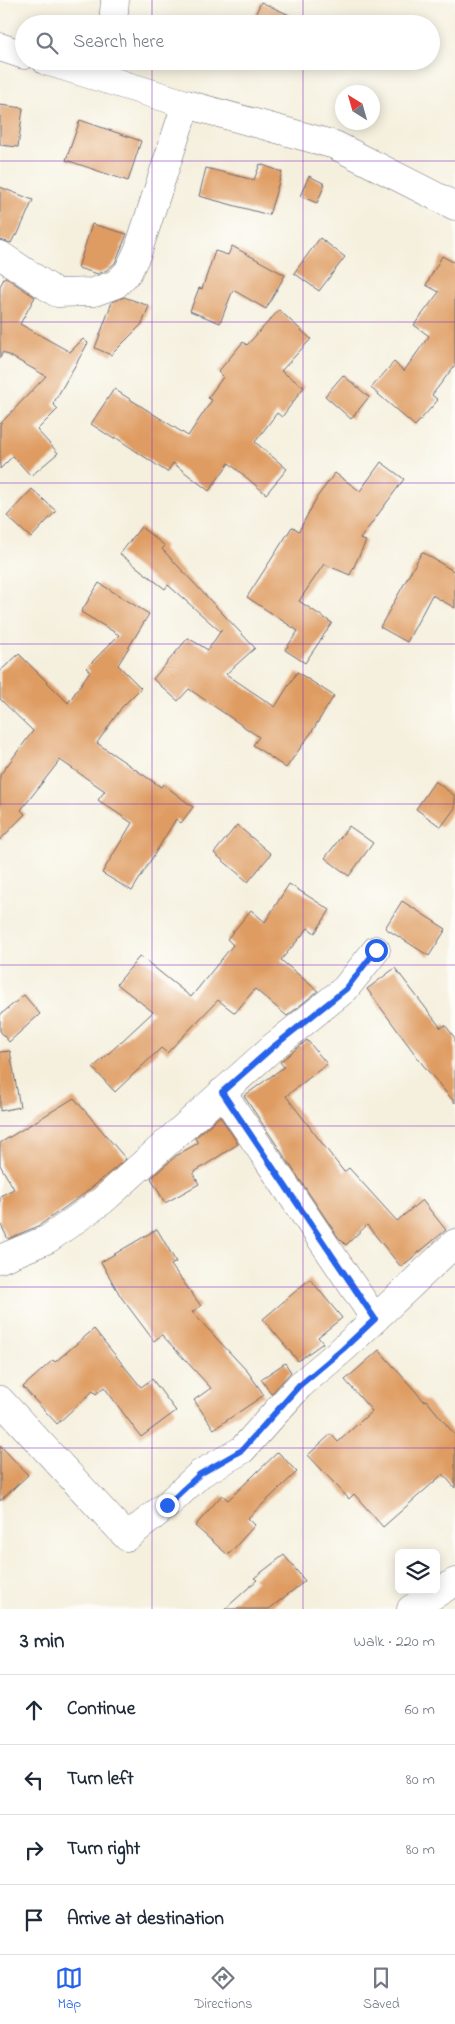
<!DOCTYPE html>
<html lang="en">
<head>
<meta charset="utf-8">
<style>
  :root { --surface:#fff; --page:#f2f2f3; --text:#1f2937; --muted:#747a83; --line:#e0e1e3; --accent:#2563eb }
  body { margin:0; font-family:"Indie Flower",sans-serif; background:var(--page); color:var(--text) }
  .controls { position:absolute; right:15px; bottom:15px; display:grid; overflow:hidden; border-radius:8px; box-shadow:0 2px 12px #0003 }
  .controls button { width:45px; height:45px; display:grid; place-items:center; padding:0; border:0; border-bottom:1px solid var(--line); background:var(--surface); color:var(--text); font:25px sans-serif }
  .compass { position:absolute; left:335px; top:85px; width:45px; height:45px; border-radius:50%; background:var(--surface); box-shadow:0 2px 12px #0003; rotate:323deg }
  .stop { position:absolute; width:15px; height:15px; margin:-11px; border:4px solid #2563eb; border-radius:50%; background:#fff }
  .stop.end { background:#2563eb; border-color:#fff; box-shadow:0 1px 5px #0008 }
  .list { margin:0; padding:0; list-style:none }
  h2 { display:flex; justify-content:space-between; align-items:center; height:65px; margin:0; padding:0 20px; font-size:21px }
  h2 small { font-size:16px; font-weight:400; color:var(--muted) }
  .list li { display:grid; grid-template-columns:32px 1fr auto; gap:15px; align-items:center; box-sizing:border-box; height:70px; padding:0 20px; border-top:1px solid var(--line) }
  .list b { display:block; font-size:19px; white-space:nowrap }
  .list em { font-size:16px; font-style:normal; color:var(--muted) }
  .icon { flex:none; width:28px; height:28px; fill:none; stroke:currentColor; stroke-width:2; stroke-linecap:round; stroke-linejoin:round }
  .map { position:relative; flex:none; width:455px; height:1609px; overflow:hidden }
  .search { position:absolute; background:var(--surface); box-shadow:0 2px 12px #0003; left:15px; right:15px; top:15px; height:55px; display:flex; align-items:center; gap:12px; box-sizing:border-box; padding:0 18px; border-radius:28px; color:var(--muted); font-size:19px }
  .sheet { height:345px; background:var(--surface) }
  nav { display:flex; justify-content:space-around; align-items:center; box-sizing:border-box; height:70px; border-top:1px solid var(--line); background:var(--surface); font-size:14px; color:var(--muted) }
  nav a { display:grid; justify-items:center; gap:2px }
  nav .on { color:var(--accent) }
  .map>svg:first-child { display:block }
  .building { fill:#df9c62 }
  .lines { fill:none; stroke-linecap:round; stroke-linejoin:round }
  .minor-casing { stroke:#6c6a74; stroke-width:29 }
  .secondary-casing { stroke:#6c6a74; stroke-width:29 }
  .minor { stroke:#fff; stroke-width:28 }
  .secondary { stroke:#fff; stroke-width:28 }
  .route { stroke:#2563eb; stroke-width:6 }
  .grid { fill:none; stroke:#7b2cbf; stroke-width:1; stroke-opacity:0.55 }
</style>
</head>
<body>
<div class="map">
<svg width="455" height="1609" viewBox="0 0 455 1609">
  <rect width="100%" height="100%" fill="#fdfcf7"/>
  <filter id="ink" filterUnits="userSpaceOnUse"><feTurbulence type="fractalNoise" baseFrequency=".02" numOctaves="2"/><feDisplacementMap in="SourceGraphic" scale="10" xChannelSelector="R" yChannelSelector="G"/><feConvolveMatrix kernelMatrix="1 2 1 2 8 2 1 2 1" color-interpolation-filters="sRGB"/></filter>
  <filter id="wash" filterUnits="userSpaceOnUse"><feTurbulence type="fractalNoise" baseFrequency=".0096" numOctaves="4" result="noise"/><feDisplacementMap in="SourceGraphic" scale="20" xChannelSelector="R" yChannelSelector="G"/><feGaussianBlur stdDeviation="1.12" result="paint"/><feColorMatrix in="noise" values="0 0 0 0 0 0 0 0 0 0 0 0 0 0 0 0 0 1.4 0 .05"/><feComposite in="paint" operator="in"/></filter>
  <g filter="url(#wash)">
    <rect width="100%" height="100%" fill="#f5f0de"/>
    <g id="blocks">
      <g class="building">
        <path d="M261 2 309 24H251Z"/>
        <path d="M0 105 23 108 18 147 0 145Z"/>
        <path d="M80 120 141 141 128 181 66 160Z"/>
        <path d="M260 164 282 172 269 215 199 196 206 168 254 180Z"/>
        <path d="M309 176 325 184 317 203 300 196Z"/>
        <path d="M0 187 33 200 17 236 15 235 11 243 0 240Z"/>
        <path d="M92 224 127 234 115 263 107 270 98 274 78 268Z"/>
        <path d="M320 238 345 257 319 291 294 273Z"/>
        <path d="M232 246 285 275 266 309 233 290 220 323 190 311 199 288 202 289 215 251 228 255Z"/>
        <path d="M442 256 455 263V365L432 395 438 400 415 426 371 388 394 362 404 371 429 336 414 325 439 292 426 285Z"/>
        <path d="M5 277 35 297 20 324 70 352 83 339 88 343 53 404 58 409 37 430 58 453 31 476 13 456 0 469V424L46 376 3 352 0 358V286Z"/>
        <path d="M124 297 149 306 142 324 111 355 95 348 112 302Z"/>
        <path d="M279 310 311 339 281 371 304 387 282 417 277 413 255 442 287 469 266 494 229 463 209 491 173 463 167 472 115 437 114 439 91 424 114 389 188 436 212 400 208 398 223 377 218 372 243 342 247 345Z"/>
        <path d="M343 375 369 397 351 419 325 396Z"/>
        <path d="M381 462 404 479 360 539 366 541 350 575 324 564 299 601 332 623 305 663 285 650 298 631 247 597 292 527 299 531 317 497 335 473 360 491Z"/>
        <path d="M32 489 56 511 31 538 7 516Z"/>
        <path d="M141 527 165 546 162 549 255 648 226 674 275 707 297 672 334 696 311 733 286 768 253 745 259 737 189 689 178 701 153 679 188 638 208 650 222 629 220 631 168 585 165 589 120 554Z"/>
        <path d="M422 552 455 572V608L432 595 407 642 380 627Z"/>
        <path d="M99 583 149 614 118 665 141 688 122 707 97 743 161 787 163 784 193 807 181 823 176 819 132 891 102 873 132 823 98 800 105 791 60 760 21 810 25 814 0 840V775L33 731 0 699V671L19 654 68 703 90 671 86 668 119 635 81 612Z"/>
        <path d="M435 781 455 796V808L441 827 416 809Z"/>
        <path d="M237 825 271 854 248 882 214 853Z"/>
        <path d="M349 826 373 843 349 876 325 858Z"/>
        <path d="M289 884 330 910 315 933 308 928 281 960 318 991 287 1016 255 989 235 1013 218 1000 167 1053 161 1048 115 1092 93 1068 153 1012 117 984 140 956 191 997 233 945 227 939 251 910 265 922Z"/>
        <path d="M402 901 446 929 429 956 385 928Z"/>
        <path d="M395 968 441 1028 445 1025 455 1038V1103L423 1065 367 989Z"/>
        <path d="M24 995 40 1014 9 1042 0 1031V1015Z"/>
        <path d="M307 1040 327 1064 286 1096 344 1172 349 1168 397 1221 422 1200 446 1230 401 1267 367 1225 346 1245 338 1237 244 1096 284 1067 280 1062Z"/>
        <path d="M10 1051 20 1107 0 1111V1052Z"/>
        <path d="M74 1098 126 1159 84 1194 40 1225 8 1239 0 1223V1196L14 1189 0 1165V1143Z"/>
        <path d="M220 1116 238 1144 193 1173 199 1184 165 1203 151 1178 177 1155 198 1143 195 1138Z"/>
        <path d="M157 1229 176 1262 171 1265 201 1306 192 1312 248 1372 264 1395 214 1429 194 1400 211 1388 162 1335 154 1341 121 1297 101 1262Z"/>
        <path d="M310 1279 342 1318 318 1337 323 1343 298 1361 263 1319Z"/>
        <path d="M94 1329 141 1387 152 1379 176 1411 141 1437 104 1387 96 1394 93 1391 57 1424 23 1387 53 1360 55 1362Z"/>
        <path d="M379 1350 424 1401 426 1400 455 1435V1488L443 1474 383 1527 354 1494 349 1499 308 1455 331 1434 338 1442 372 1411 345 1380Z"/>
        <path d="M285 1363 291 1372 271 1394 261 1379Z"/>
        <path d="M0 1445 28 1475 0 1501Z"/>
        <path d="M278 1452 297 1472 248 1518 255 1525 228 1555 195 1526 222 1495 228 1500Z"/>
        <path d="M284 1555 305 1581 269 1609H225L257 1580 254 1578Z"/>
      </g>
    </g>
  </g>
  <g filter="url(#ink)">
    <use href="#blocks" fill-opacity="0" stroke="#6c6a74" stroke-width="1"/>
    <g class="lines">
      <g class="minor-casing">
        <g id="minor">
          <path d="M113 24 115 0"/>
          <path d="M0 255 57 293 94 292 116 284 128 272 138 251 186 104"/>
          <path d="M222 1092 375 1319"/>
          <path d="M0 1259 48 1239 102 1201 273 1047 345 989 376 950"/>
          <path d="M0 1400 127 1537 167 1505 200 1474 242 1450 299 1386 343 1349 455 1243"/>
          <path d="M411 1609 455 1582"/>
        </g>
      </g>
      <g class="secondary-casing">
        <g id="secondary">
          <path d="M0 47 24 55"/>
          <path d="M46 61 186 104 335 145 455 206"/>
        </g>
      </g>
      <use href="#minor" class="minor"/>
      <use href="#secondary" class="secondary"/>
    </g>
  </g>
  <g class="lines" filter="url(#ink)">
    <path class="route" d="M167 1505 200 1474 242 1450 299 1386 343 1349 375 1319 222 1092 273 1047 346 989 376 950"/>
  </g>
  <path class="grid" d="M152 0V24M303 0V24M152 61V1609M303 61V1609M0 161H455M0 322H455M0 483H455M0 644H455M0 804H455M0 965H455M0 1126H455M0 1287H455M0 1448H455"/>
</svg>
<div class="controls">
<button><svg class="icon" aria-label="layers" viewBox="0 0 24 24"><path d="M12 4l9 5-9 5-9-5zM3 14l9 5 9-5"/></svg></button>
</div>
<svg class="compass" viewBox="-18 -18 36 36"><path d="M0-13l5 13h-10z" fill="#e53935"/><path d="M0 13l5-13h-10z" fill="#747a83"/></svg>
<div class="stop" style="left:376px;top:950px"></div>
<div class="stop end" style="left:167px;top:1505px"></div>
<div class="search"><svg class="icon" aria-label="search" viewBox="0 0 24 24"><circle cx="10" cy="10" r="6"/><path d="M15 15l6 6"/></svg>Search here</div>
</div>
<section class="sheet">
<h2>3 min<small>Walk · 220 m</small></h2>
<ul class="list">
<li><svg class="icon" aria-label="ahead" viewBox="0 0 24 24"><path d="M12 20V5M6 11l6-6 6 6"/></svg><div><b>Continue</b></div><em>60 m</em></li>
<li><svg class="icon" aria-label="left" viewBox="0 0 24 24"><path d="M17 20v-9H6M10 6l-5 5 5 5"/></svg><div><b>Turn left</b></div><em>80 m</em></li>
<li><svg class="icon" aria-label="right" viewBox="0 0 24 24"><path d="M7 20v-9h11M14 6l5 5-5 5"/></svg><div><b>Turn right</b></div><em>80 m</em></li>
<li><svg class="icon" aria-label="arrive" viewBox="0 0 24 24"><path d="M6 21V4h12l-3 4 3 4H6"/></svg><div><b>Arrive at destination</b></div></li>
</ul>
</section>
<nav>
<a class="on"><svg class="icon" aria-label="map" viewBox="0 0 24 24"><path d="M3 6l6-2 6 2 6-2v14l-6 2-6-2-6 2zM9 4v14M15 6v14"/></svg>Map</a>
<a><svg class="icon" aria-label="directions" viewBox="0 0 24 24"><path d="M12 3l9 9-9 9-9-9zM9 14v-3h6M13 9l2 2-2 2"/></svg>Directions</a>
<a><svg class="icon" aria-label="saved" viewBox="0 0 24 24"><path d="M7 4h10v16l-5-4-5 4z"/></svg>Saved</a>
</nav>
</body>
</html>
